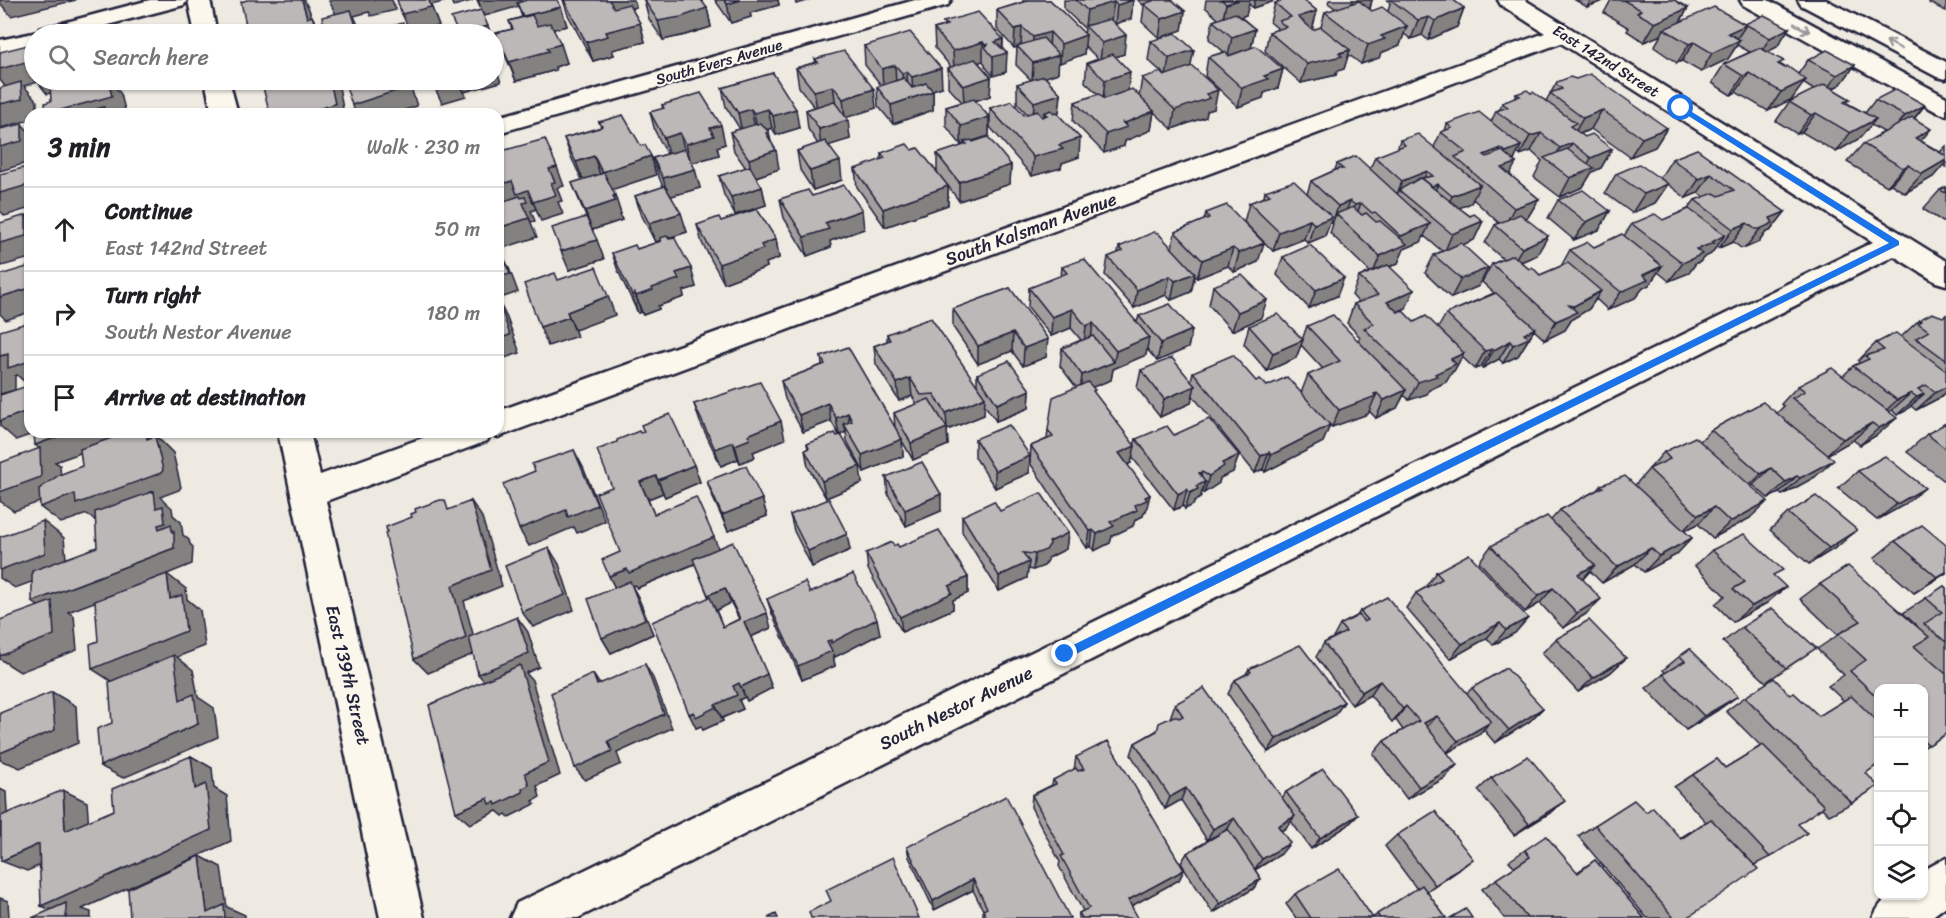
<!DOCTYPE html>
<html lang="en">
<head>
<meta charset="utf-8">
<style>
  :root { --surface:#fff; --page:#f6f6f6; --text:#202124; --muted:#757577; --line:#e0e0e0 }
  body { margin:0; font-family:Sriracha,sans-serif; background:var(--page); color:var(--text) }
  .controls { position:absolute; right:18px; bottom:18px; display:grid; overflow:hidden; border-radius:12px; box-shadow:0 2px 4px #0004 }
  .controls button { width:54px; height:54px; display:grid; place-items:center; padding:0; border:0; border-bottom:2px solid var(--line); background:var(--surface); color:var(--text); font:30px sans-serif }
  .stop { position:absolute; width:18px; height:18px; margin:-14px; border:4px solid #1a73e8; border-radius:50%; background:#fff }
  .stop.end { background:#1a73e8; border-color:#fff; box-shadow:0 2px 6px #0008 }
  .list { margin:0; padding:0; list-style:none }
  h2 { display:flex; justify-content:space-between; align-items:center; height:78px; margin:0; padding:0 24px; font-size:26px }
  h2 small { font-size:20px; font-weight:400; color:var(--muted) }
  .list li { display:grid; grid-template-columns:39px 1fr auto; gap:18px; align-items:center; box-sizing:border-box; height:84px; padding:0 24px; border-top:2px solid var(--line) }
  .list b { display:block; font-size:22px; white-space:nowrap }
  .list p { margin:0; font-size:20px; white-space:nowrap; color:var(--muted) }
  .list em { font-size:20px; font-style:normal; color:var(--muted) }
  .icon { flex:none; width:33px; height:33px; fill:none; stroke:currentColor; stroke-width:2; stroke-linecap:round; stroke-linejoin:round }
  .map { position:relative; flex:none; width:1946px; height:918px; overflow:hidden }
  .search { position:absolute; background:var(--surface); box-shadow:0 2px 4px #0004; left:24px; top:24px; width:480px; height:66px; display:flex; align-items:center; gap:15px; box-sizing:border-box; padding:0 21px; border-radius:33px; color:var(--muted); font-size:22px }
  .panel { position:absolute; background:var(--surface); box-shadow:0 2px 4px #0004; left:24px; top:108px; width:480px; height:330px; border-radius:18px }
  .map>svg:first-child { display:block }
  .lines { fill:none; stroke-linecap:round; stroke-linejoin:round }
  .street-casing { stroke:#22223b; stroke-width:5 }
  .primary-casing { stroke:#22223b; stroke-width:5 }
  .street { fill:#fbf7ec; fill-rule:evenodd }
  .primary { fill:#fbf7ec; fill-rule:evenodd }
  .wall { fill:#a29e9e; stroke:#22223b; stroke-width:1.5; fill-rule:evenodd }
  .shaded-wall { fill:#848181; stroke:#22223b; stroke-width:1.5 }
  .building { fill:#bcb8b8; stroke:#22223b; stroke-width:1.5 }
  .oneway { stroke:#99979c }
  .route { fill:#1a73e8 }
  .labels { text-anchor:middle; stroke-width:4.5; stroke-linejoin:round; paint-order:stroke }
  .far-street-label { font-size:15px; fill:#22223b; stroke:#fbf7ec }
  .street-label { font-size:18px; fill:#22223b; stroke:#fbf7ec }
</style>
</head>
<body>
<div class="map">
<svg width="1946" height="918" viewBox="0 0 1946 918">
  <rect width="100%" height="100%" fill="#eeeae2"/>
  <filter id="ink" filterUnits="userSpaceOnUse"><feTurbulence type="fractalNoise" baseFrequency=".0167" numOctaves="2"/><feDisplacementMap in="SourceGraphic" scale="12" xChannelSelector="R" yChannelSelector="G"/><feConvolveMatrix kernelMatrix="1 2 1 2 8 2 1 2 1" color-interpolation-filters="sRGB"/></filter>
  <g filter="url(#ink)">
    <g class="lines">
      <g class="street-casing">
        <g id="street">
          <path d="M150 0H187L184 5 73 34H34V45L0 54V40L38 32 40 29Z"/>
          <path d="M188 0H210L217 34H195Z"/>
          <path d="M915 0H951L948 5 498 133V117Z"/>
          <path d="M1498 0H1525L1946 261V285L1936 282 1894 256 578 918H510L517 903 1873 242 1561 43 509 433 498 437 491 434 487 441 326 501 424 918H380L278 432H310L320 475 439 432H498V411L1545 33 1501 5Z"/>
          <path d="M205 80H229L238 114H212Z"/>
          <path d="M1946 858V906L1930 918H1873C1885 890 1896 896 1924 896V870Z"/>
        </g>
      </g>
      <g class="primary-casing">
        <g id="primary">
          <path d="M1740 0H1768L1946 97V115L1937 112 1743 5Z"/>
          <path d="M1798 0H1826L1946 62V79L1937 77 1801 5Z"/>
        </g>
      </g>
      <use href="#street" class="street"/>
      <use href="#primary" class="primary"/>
    </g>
    <g class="wall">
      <path d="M477 0H521L522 1 561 7 567 26 553 29 567 63 555 67 556 70 516 81 496 33 512 29 509 21 522 17 518 6 484 16Z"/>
      <path d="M563 0H634L636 7 631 8 640 23 645 42 612 50 614 55 593 61 568 15Z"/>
      <path d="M644 0 707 8 711 27 685 35 663 40 649 19Z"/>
      <path d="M715 0H778L779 5 750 13 751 17 731 23Z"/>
      <path d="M1023 0H1050L1084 34 1085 29 1064 9V0H1133L1131 19 1115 24 1124 54 1115 57 1128 91 1104 99 1139 97 1142 78 1165 75 1148 60 1151 41 1190 67 1214 109 1207 111 1206 117 1172 129 1154 112 1151 130 1125 141 1124 146 1104 153 1073 121 1075 102 1098 94 1085 82 1087 63 1098 59 1085 46 1084 54 1060 63 1058 61V73L1045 77 1061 94 1059 112 1057 113 1079 157 1062 163 1061 168 1032 176 990 127V108L1024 115 1027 114 1017 103V84L1031 80 1016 65 1017 47 1014 48 997 29V10L1023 2Z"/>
      <path d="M1138 0H1172L1185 11 1182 30 1159 38 1142 22 1144 6Z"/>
      <path d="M1206 0H1273L1272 2 1253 8 1249 4 1246 15 1241 17 1255 29 1251 48 1229 55 1283 69 1278 88 1264 93 1263 98 1238 107 1205 76 1208 57 1224 52 1209 39 1213 21 1218 19 1205 7Z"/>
      <path d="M1277 0H1304L1317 11 1312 29 1313 30 1321 27 1325 12 1336 9 1328 3 1329 0H1372L1370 9 1372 11H1388L1390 3 1387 0H1453L1464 8 1457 27 1428 40 1422 35 1411 39 1404 34 1400 45 1381 53 1379 58 1361 64 1348 54 1344 69 1337 71 1336 75 1301 83 1265 51 1269 32 1276 30 1277 28 1270 22 1275 3 1279 2Z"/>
      <path d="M1575 0H1605L1587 7Z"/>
      <path d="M1611 0H1674L1688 8 1681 21 1745 24 1789 28 1777 47 1767 52 1781 65 1798 74 1808 60 1855 65 1841 84 1832 89 1850 99 1847 103 1865 113 1875 100 1925 105 1914 119 1921 141 1940 152 1946 146V167L1943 165 1933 177 1905 193 1891 184 1887 186 1847 162 1863 144 1884 132 1871 125 1860 138 1836 152 1802 132 1797 134 1776 121 1789 102 1814 90 1803 83 1792 99 1768 111 1736 92 1731 95 1712 83 1724 64 1750 52 1737 45 1728 59 1701 72 1682 61 1677 63 1654 47 1661 35 1644 42 1627 31 1629 28 1604 13Z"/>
      <path d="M1931 0H1946V11L1929 3Z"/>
      <path d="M943 22 1003 39V49L1006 72 993 76 985 66V64L983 61 978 62 991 77 990 96 975 101 989 117V136L972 141 1011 165 1010 184 959 201 948 186V205L885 227 857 187 855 169 881 160V153L912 150 937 173V154L965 145V144L961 145 946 126V107L962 102 948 87V68L951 67 935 48 934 29 944 26Z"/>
      <path d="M864 46 942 87 932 90 933 91V110L893 124 878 106 877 87 881 85 865 65Z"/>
      <path d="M815 59 876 108 846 117 850 139 829 145 842 180 813 190 800 170 797 151 818 144 808 129 806 110 814 107 799 87 796 68 816 62Z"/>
      <path d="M773 73 799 128 776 135 772 128 767 130 769 132 771 142 779 169 756 177 762 187 766 205 735 215 724 195 719 176 746 168 734 151 730 132 740 129 726 107 722 88Z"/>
      <path d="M1557 82 1667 128 1655 147 1630 157 1591 129 1580 134 1585 137 1612 149 1601 168 1592 172 1583 187 1560 197 1534 177 1542 161 1531 151 1520 155 1517 153 1514 161 1510 175 1539 199 1528 217 1526 218 1537 255 1521 262 1529 269 1540 275 1561 266 1570 250 1594 247 1624 236 1632 224 1663 220 1688 209 1695 200 1704 197 1698 193 1686 198 1660 178 1672 159 1697 149 1785 212 1770 231 1766 232 1759 242 1745 248H1741L1733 242 1719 248 1717 246 1711 254 1703 258 1700 262 1696 263 1689 273 1669 281 1658 272 1649 285 1643 288 1635 298 1608 310 1596 299 1589 309 1572 319 1565 330 1545 340 1534 330 1518 356 1503 363 1499 359 1483 368 1481 367 1475 369 1462 357 1454 371 1452 372 1446 382 1429 390 1427 394 1409 400 1404 395 1397 408 1376 418 1369 411 1368 414 1332 427 1330 425 1323 442 1265 472 1263 469 1255 473 1193 396 1191 403 1160 417 1137 388 1141 370 1191 380 1193 372 1256 381 1267 386 1301 393 1308 375 1323 369 1301 345 1296 358 1267 371 1244 344 1249 326 1302 340 1307 326 1358 341 1360 337 1347 323 1354 304 1359 303 1352 295 1359 277 1370 272 1330 233 1333 224 1330 223 1325 236 1308 243 1304 239 1273 251 1244 222 1249 203 1264 197 1265 191 1307 194 1311 181 1335 170 1337 164 1370 169 1375 157 1397 149 1400 140 1434 147 1441 132 1445 131 1447 124 1491 122 1496 111 1499 110 1502 103 1514 99 1516 94 1531 93 1546 101ZM1473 199 1499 223 1495 225 1485 243 1503 259 1492 264 1482 282 1494 293 1446 314 1438 328 1414 322 1397 312 1406 308 1390 267 1398 263 1404 249 1421 242 1424 236 1442 251 1434 255 1425 273 1451 298 1479 286 1462 245 1474 240 1483 221 1470 216 1459 208 1471 203Z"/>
      <path d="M662 105 725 144 717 147 719 155 692 163 700 188 671 196 687 232 669 238 696 287 683 291 684 297 658 306 659 309 643 315 641 312 638 313 618 271 612 253 637 249 661 241 655 242 641 214 635 196 663 187 659 177 653 158 667 154 655 131 650 112 663 109Z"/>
      <path d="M599 122 641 146 651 156 656 175 612 189 621 214 620 215 622 220 592 230 604 259 569 270 586 217 572 183 582 180 571 157 564 138 601 127Z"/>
      <path d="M1616 174 1668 184 1655 203 1632 213 1605 193Z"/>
      <path d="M1946 187V224L1923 209 1940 190Z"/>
      <path d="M812 196 864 229 830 241 831 247 807 256 784 218 780 199Z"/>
      <path d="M1558 200 1610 211 1599 230 1574 240 1548 218Z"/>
      <path d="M1206 213 1258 262 1234 272 1228 266 1197 278 1195 276 1191 292 1171 300 1166 295 1134 308 1105 275 1108 257 1118 253 1119 247 1172 248 1175 232 1204 220Z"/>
      <path d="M721 221 776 239 779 258 766 263 767 267 724 283 702 243 697 225Z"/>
      <path d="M1283 257 1337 296 1309 308 1277 275Z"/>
      <path d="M1062 267 1137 322 1139 316 1192 330 1188 348 1157 361 1147 349 1146 355 1113 369 1111 380 1092 387 1094 393 1134 446 1136 439 1174 435 1239 455 1233 472 1220 478 1219 483 1204 493 1202 492 1200 498 1195 501 1193 505 1185 509 1183 506 1174 510 1132 457 1131 463 1127 465 1146 511 1144 512 1143 516 1135 520 1133 526 1112 536 1110 543 1094 551 1091 546 1087 548 1030 463 1031 446 1047 439 1048 430 1076 387 1060 366 1062 348 1081 340 1071 328 1051 336 1028 307 1029 288 1061 276Z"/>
      <path d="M1213 286 1261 318 1232 331 1209 305Z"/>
      <path d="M1010 288 1046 357 1023 366 1012 351 978 364 953 327V309Z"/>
      <path d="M1946 315V392L1939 398 1916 410 1911 406 1905 411 1897 415 1892 410 1889 412 1877 435 1860 445 1853 440 1828 454 1815 477 1782 495 1779 493 1768 498 1753 485 1751 487 1750 518 1713 538 1698 524 1684 531 1692 538 1676 555 1644 572 1635 564 1602 583 1590 571 1583 579 1586 614 1563 628 1540 603 1525 612 1479 562 1491 546 1551 520 1560 510 1597 490 1601 485H1635L1664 452 1700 441 1711 430 1777 413 1784 406 1781 404 1798 386 1843 376 1853 366 1859 363 1858 361 1876 343 1901 337 1919 320 1943 317Z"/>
      <path d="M887 334 977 386V374L1030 390 1029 408 996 421 984 404V415L947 430 948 445 913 460 902 441 903 456 864 472 847 441 846 432 839 435 831 421 803 432 785 399 781 381 822 365 821 357 895 428 894 413 917 404 912 396 899 401 876 364 874 346 887 341Z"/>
      <path d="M694 404 785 439 753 452 755 457 740 463 738 459 721 466 700 422Z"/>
      <path d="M1946 423V482L1907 452 1927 434Z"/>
      <path d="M640 433 694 465 700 482 665 497 663 493 648 499 654 514 718 548 771 628 751 637 772 688 747 701 745 697 739 700 743 709 722 718 723 721 703 730 701 726 696 728 709 598 695 564 637 588 635 585 632 586 638 597 653 634 611 653 602 638 615 588 609 576 620 552 612 487ZM731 603 739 619 723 627 716 610Z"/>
      <path d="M975 439 1029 473 995 488 975 457Z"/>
      <path d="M807 444 862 483 826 498 808 467 805 450 808 448Z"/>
      <path d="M1858 471 1904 505 1877 520 1838 488Z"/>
      <path d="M886 477 941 511 906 526 888 494Z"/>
      <path d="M707 481 762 499 767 516 728 531 713 498Z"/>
      <path d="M1000 511 1068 533 1066 549 1048 558V560L1044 566 1033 570 1028 569 1027 578 999 591 962 532V516Z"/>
      <path d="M1788 513 1837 547 1809 564 1770 530Z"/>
      <path d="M790 515 850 550 812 567 794 531Z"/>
      <path d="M1895 541 1946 573 1914 593 1874 558Z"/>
      <path d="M894 546 899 547 968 577V593L953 600V609L902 632 868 569 866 553Z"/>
      <path d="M1712 550 1774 577 1767 603 1733 622 1715 604 1725 596 1695 566Z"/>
      <path d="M1436 572 1528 618 1515 633 1493 645 1487 638 1450 659 1406 608 1416 593 1425 588Z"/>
      <path d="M1820 584 1918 627 1903 613 1944 586 1946 588V734L1923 748V688H1878V764L1866 773 1852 803 1829 815 1822 808 1798 824 1770 857 1754 865 1687 918H1647L1578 836 1595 825 1646 812 1680 838 1706 822 1674 787 1717 759 1725 768 1761 746 1726 711 1745 697 1790 695 1819 716 1844 701 1828 686 1844 675 1817 649 1838 635 1800 599Z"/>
      <path d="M810 593 880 634 835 657 834 654 833 655 835 666 802 680 772 614 767 599Z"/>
      <path d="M1360 611 1467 693 1472 688 1543 708 1529 722 1495 743 1484 730 1478 735 1447 753 1445 778 1407 799 1373 754 1384 741 1403 730 1396 720 1392 722 1370 695 1352 705 1316 657 1324 643 1333 638 1340 625 1357 616Z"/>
      <path d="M1742 627 1816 648 1766 682 1723 642Z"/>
      <path d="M1556 639 1626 658 1610 673 1578 692 1542 653Z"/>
      <path d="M1690 649 1718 710 1686 730 1646 688 1665 673 1663 670 1680 656Z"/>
      <path d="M1249 669 1344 702 1335 715 1268 752 1228 694 1235 680 1246 674Z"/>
      <path d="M1175 704 1282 798 1286 792 1358 815 1347 826 1311 849 1291 821 1286 828 1281 831V854L1255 870 1261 879 1253 889 1213 913 1181 863 1187 853 1227 830 1207 840 1181 800 1165 809 1131 755 1135 743 1156 731 1170 718Z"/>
      <path d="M1076 757 1184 870 1179 880 1131 906 1138 918H1078L1079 913 1083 911 1059 866 1060 862 1031 807 1032 795 1052 785 1053 780 1074 770Z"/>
      <path d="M1491 778 1550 813 1514 835 1478 790Z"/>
      <path d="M1397 835 1459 870 1427 892 1446 918H1296L1286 904 1295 894 1372 918 1417 889 1385 846Z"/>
      <path d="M907 847 1070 918H983V910L973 890 934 910 909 857Z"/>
      <path d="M1525 850 1577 872 1595 860 1644 918H1504L1482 889 1515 867 1509 861Z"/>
    </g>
    <g class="shaded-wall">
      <path d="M0 0H76L11 16 0 3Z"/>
      <path d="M302 0H304L309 9 314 25 312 16 322 34H283L281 25 307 18Z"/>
      <path d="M334 0H392L396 10 371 16 369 12 354 16 362 34H327L326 33 339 20 329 1Z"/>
      <path d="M417 0H451L431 5 439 26 411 33 402 14Z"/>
      <path d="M451 0H472V1L453 6Z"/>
      <path d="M478 0H521L523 5 484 16Z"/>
      <path d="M605 0H634L636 7 610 14Z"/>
      <path d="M741 0H778L779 5 750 13 751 17 731 23 727 4Z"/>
      <path d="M795 0H811L796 4Z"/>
      <path d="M1133 0 1131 19 1115 24 1117 5Z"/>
      <path d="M1239 0H1250L1246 15 1222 23 1226 4Z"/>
      <path d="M1255 0H1273L1272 2 1253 8Z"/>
      <path d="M1353 0H1372L1369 11 1347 18Z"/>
      <path d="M1591 0H1605L1587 7Z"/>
      <path d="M1114 2 1111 21 1085 26 1087 10Z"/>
      <path d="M561 7 567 26 530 35 523 16Z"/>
      <path d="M707 8 711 27 685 35 663 40 658 21Z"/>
      <path d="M1464 8 1457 27 1428 40 1435 21Z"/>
      <path d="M1688 8 1677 27 1664 29 1661 35 1644 42 1655 23Z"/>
      <path d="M1185 11 1182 30 1159 38 1162 19Z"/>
      <path d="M1317 11 1312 30 1298 17Z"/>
      <path d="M1429 17 1422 35 1411 39 1418 20Z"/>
      <path d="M640 23 645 42 612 50 614 55 593 61 586 42 606 32Z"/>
      <path d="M1746 25 1734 43 1740 40 1728 59 1701 72 1712 53 1728 33Z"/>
      <path d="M488 26 491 34H463L462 33Z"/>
      <path d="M1407 26 1400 45 1381 53 1379 58 1361 64 1368 45 1381 36Z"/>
      <path d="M1022 27 1021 46 1014 48 1015 29Z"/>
      <path d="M1789 28 1777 47 1757 57 1770 38Z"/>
      <path d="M1255 29 1251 48 1228 56 1232 37Z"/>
      <path d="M1050 32 1049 50 1032 56 1033 37Z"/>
      <path d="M1086 35 1084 54 1060 63 1061 44Z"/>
      <path d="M1126 35 1124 54 1100 62 1102 43Z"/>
      <path d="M1003 39 1002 54 1007 53 1006 72 993 76V57L995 42Z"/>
      <path d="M983 42V61L954 70 953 51Z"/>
      <path d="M1694 42 1682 61 1677 63 1689 44Z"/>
      <path d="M561 44 567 63 555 67 556 70 516 81 509 62 547 48Z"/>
      <path d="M1194 50 1190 69 1166 77 1169 58Z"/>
      <path d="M1350 50 1344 69 1337 71 1336 75 1301 83 1307 64Z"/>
      <path d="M30 53 34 54V80H100L47 94 38 82 24 86 37 101V114H30V120L0 128V104L8 90 0 80V69L26 54Z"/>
      <path d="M1059 55 1058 73 1032 82 1033 63Z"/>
      <path d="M494 64 501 82 464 92 458 80H494Z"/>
      <path d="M895 65 896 84 883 88 882 69Z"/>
      <path d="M1855 65 1841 84 1823 94 1837 75Z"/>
      <path d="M941 68 942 87 913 96 912 77Z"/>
      <path d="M1283 69 1278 88 1264 93 1263 98 1238 107 1242 88 1264 76Z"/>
      <path d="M907 72 908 91 903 92 902 73Z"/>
      <path d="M1130 72 1128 91 1103 99 1105 80Z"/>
      <path d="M1749 73 1736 92 1731 95 1743 76Z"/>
      <path d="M991 77 990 96 964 104 963 86Z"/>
      <path d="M108 80H110L121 94 126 114H46Z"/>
      <path d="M330 80H334L339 87 344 114H318L317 109Z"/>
      <path d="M405 80H407L409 82 417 106 392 114H357L352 105Z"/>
      <path d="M449 80H458L466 96 442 103 433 84Z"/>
      <path d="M1806 80 1792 99 1768 111 1781 92Z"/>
      <path d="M833 86 836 105 817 110 814 91Z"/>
      <path d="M874 89 876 108 845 118 843 99Z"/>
      <path d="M1218 90 1214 109 1207 111 1206 117 1172 129 1175 110 1206 94Z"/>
      <path d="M933 91V110L893 124 891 105Z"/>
      <path d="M1061 94 1059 112 1047 117V115L1044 113V118L1033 121 1034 102Z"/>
      <path d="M1925 105 1909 124 1889 135 1905 116Z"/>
      <path d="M751 109 755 128 742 132 738 113Z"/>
      <path d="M768 109 772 128 758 132 754 113Z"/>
      <path d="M796 109 799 128 776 135 773 116Z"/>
      <path d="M1602 110 1591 129 1572 137 1583 118Z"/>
      <path d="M1154 111 1151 130 1125 141 1124 146 1104 153 1106 134 1125 127V123Z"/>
      <path d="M1816 113 1802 132 1797 134 1811 115Z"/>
      <path d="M989 117V136L966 143 964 142 965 144 961 145V126Z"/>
      <path d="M1876 119 1860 138 1836 152 1850 133Z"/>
      <path d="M848 120 850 139 821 148 819 129Z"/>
      <path d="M22 124 30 133V162L0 171V147Z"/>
      <path d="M721 125 725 144 717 147 719 155 691 163 686 144 710 128Z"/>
      <path d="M1667 128 1655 147 1630 157 1642 138Z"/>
      <path d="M1931 129 1915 148V138Z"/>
      <path d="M769 132 772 151 766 133Z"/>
      <path d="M680 133 685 152 669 157 664 138Z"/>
      <path d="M1541 133 1531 151 1520 155 1530 136Z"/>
      <path d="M1080 138 1079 157 1062 163 1061 168 1032 176 1033 157 1059 145Z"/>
      <path d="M1572 143 1561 162 1551 164 1560 148Z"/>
      <path d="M1521 146 1512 164 1516 163 1506 182 1497 171 1506 152Z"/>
      <path d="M1501 148 1492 167 1484 155Z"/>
      <path d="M1612 149 1601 168 1592 172 1583 187 1560 197 1570 178 1583 173 1591 158Z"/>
      <path d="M776 150 779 169 752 178 749 159Z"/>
      <path d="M594 156 600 175 583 180 576 162Z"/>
      <path d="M651 156 656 175 608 191 602 172Z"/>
      <path d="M1946 160V162L1933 177 1905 193 1922 174Z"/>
      <path d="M840 161 842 180 813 190 810 171Z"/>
      <path d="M1011 165 1010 184 959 201V182Z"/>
      <path d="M1908 165 1891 184 1887 186 1903 168Z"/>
      <path d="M27 167 30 170V208L5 216 0 211V193Z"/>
      <path d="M557 167 564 186 557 188 562 201 558 202 563 214 541 221 533 202 551 183 549 169Z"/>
      <path d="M695 169 700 188 668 197 663 178Z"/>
      <path d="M1427 171 1424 179 1422 178 1417 191 1399 190 1395 200 1402 181Z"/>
      <path d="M1711 174 1698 193 1686 198 1699 179Z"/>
      <path d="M512 181 528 190 536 209 531 211 535 221 531 222 526 212 505 204 498 189V185Z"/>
      <path d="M1438 184 1430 203 1424 205 1432 186Z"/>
      <path d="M1668 184 1655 203 1632 213 1644 194Z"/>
      <path d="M1480 185 1471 203 1443 215 1452 196Z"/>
      <path d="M948 186V205L885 227 883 209Z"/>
      <path d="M762 187 766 205 735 215 731 197Z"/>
      <path d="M615 195 621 214 620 215 622 220 592 230 585 211Z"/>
      <path d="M1539 199 1528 217 1504 227 1514 208Z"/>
      <path d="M1350 201 1343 220 1336 214 1332 224 1338 206Z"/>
      <path d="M1361 203 1354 222 1348 224 1355 205Z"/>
      <path d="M862 210 864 229 830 241 831 247 807 256 804 237 825 223Z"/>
      <path d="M1610 211 1599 230 1574 240 1586 222Z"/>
      <path d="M1785 212 1770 231 1766 232 1759 242 1745 248 1760 229 1770 218Z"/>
      <path d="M681 213 687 232 655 242 649 223Z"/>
      <path d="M26 215 30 220V258L2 266 0 264V243Z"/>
      <path d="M1332 217 1325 236 1308 243 1314 224Z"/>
      <path d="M529 218 537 237 503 248 498 237V228Z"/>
      <path d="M1310 220 1304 239 1273 251 1279 232Z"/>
      <path d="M1483 221 1474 240 1444 253 1452 234Z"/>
      <path d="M1747 223 1733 242 1719 248 1733 229Z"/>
      <path d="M1430 224 1421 242 1404 249 1398 263 1372 275 1380 256 1395 249 1401 236Z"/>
      <path d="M1725 235 1711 254 1703 258 1700 262 1696 263 1689 273 1669 281 1683 263 1696 249Z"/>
      <path d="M1548 236 1537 255 1511 266 1522 248Z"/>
      <path d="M776 239 779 258 766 263 767 267 724 283 719 264 761 245Z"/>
      <path d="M597 240 604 259 569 270 561 251Z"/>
      <path d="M1264 243 1258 262 1234 272 1239 253Z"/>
      <path d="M1233 248 1228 266 1197 278 1202 260Z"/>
      <path d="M500 250 509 268 518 292 498 299V277Z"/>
      <path d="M1662 266 1649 285 1643 288 1635 298 1608 310 1621 292 1643 275Z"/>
      <path d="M691 268 696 287 683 291 684 297 658 306 659 309 643 315 636 296 676 273Z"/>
      <path d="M1488 268 1479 286 1451 298 1461 279Z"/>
      <path d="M1195 273 1191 292 1171 300 1175 281Z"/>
      <path d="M1170 276 1166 295 1134 308 1137 290Z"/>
      <path d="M1344 278 1337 296 1309 308 1316 290Z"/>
      <path d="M30 288V312L6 320 0 314V297Z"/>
      <path d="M1414 290 1406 308 1378 320 1387 302Z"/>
      <path d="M1601 291 1589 309 1572 319 1565 330 1545 340 1556 321 1568 316 1574 306Z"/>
      <path d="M635 293 641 312 638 313 632 295Z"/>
      <path d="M608 296 615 315 575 330 567 312Z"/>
      <path d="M498 300 507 318 520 353 498 360Z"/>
      <path d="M1267 300 1261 318 1232 331 1238 312Z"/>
      <path d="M1072 309 1071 328 1051 336 1052 317Z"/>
      <path d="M569 317 577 336 548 346 540 327Z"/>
      <path d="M1093 323 1091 341 1084 344 1086 326Z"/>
      <path d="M1535 328 1518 356 1503 363 1513 345 1524 334Z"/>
      <path d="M1192 330 1188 348 1157 361 1161 343Z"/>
      <path d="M1013 333 1012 351 978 364V346Z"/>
      <path d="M1149 337 1146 355 1113 369 1111 380 1080 392 1082 375 1114 362 1116 351Z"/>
      <path d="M1048 339 1046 357 1023 366 1024 348Z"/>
      <path d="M1303 340 1296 358 1267 371 1273 353Z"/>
      <path d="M1510 341 1499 359 1483 368 1494 350Z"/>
      <path d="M1492 349 1481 367 1475 369 1485 351Z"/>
      <path d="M1464 353 1454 371 1452 372 1446 382 1429 390 1427 394 1409 400 1418 382 1435 374 1451 359Z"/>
      <path d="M8 354 30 361V385H28L17 375 15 376V390L0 394V356Z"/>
      <path d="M910 378 912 396 899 401 897 383Z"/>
      <path d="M1195 386 1191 403 1160 417 1164 399Z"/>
      <path d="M1946 387V392L1939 398 1916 410 1936 392Z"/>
      <path d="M1030 390 1029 408 996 421 997 404Z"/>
      <path d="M1406 390 1397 408 1376 418 1384 400Z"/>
      <path d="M1377 393 1368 414 1332 427 1339 410Z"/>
      <path d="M1911 393 1892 410 1878 418 1897 400Z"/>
      <path d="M1924 394 1905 411 1897 415 1917 397Z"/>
      <path d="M985 397 984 415 947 430 948 445 913 460 911 443 947 428 946 413Z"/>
      <path d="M828 403 831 421 803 432 799 415Z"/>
      <path d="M30 410V432H38L16 440 0 426V421Z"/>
      <path d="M848 413 850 430 844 424 846 432 839 435 836 418Z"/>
      <path d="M1897 418 1877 435 1860 445 1879 428Z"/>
      <path d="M781 421 785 439 753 452 755 457 740 463 735 445 748 435Z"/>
      <path d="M1872 423 1853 440 1825 456 1843 439Z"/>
      <path d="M1330 425 1323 442 1265 472 1271 455Z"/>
      <path d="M71 432H139L55 462 60 465 62 494 14 511 0 501V492L40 449 35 445Z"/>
      <path d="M146 432H152L173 453 181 487 179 490 160 497 172 508 173 515 181 522 183 535 189 540 190 544 193 547 192 564 167 574 186 589 187 599 200 610 205 646 177 657 193 670 198 697 214 708 218 737 123 778 100 766 198 724 114 683 92 669 170 599 167 574 68 612 74 616 77 650 20 672 0 659V656L53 616 32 602 174 548 96 521 87 514 61 523 40 507 147 439Z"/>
      <path d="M902 439 903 456 864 472 862 455Z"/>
      <path d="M733 442 738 459 721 466 715 449Z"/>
      <path d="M1135 446 1131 463 1115 470 1119 453Z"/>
      <path d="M574 450 583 467 605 521 577 533 574 527 529 546 519 529Z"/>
      <path d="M1269 452 1263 469 1255 473 1261 456Z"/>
      <path d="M1239 455 1233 472 1220 478 1219 483 1204 493 1209 476 1222 463Z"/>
      <path d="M1030 456 1029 473 995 488V471Z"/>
      <path d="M1834 460 1815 477 1782 495 1800 478Z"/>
      <path d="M694 465 700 482 665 497 658 480Z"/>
      <path d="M860 466 862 483 826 498 822 481Z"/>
      <path d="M1771 468 1753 485 1744 491 1761 474Z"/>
      <path d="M1202 472 1198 485 1205 482 1200 498 1195 501 1193 505 1185 509 1190 493 1199 473Z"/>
      <path d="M656 476 663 493 648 499 640 482Z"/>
      <path d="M1797 476 1779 493 1768 498 1786 482Z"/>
      <path d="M1925 488 1904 505 1877 520 1897 504Z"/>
      <path d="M1187 489 1183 506 1174 510 1178 494Z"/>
      <path d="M941 494V511L906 526 905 510Z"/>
      <path d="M1150 495 1146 511 1144 512 1143 516 1135 520 1133 526 1112 536 1110 543 1094 551 1097 534 1110 522 1135 505 1145 497Z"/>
      <path d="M762 499 767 516 728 531 722 515Z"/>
      <path d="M471 501 482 517 502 586 464 601 478 652 428 673 414 659 452 586Z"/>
      <path d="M1768 501 1750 518 1713 538 1730 522Z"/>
      <path d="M1714 507 1698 524 1682 532 1698 515Z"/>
      <path d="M43 521 64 538 67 569 15 588 0 578V570Z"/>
      <path d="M1093 530 1091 546 1087 548 1090 531Z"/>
      <path d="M1857 530 1837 547 1809 564 1829 548Z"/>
      <path d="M1068 533 1066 549 1048 558V560L1044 566 1033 570 1035 554 1049 542Z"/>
      <path d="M847 534 850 550 812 567 808 551Z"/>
      <path d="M714 537 720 553 637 588 635 585 632 586 638 597 653 634 611 653 602 638 617 592 609 576Z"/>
      <path d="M1692 538 1676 555 1644 572 1659 556Z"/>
      <path d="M549 548 559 564 574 610 533 627 522 612Z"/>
      <path d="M1651 548 1635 564 1602 583 1617 567Z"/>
      <path d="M1029 562 1027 578 999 591V576Z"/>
      <path d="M1595 565 1581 581 1578 574Z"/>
      <path d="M1946 572V573L1914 593 1937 577Z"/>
      <path d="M968 577V593L953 600V609L902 632 900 617 949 586Z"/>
      <path d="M1786 587 1767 603 1733 622 1752 606Z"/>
      <path d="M725 588 731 603 715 611 708 595Z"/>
      <path d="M1553 588 1540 603 1525 612 1538 596Z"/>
      <path d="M1601 599 1586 614 1563 628 1577 613Z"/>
      <path d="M767 613 771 628 750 637 744 622Z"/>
      <path d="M517 617 528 632 539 667 526 673 532 680 560 775 537 786 540 797 533 801 535 804 509 817 506 814 503 816 497 811 470 824 456 812 488 798 490 688 478 674Z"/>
      <path d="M1528 618 1515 633 1493 645 1506 630Z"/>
      <path d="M877 619 880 634 835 657 834 654 833 655 835 666 802 680 798 666 827 641Z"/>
      <path d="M1500 623 1487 638 1450 659 1462 644Z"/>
      <path d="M1626 658 1610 673 1578 692 1593 678Z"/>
      <path d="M645 664 653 678 672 728 617 753 621 764 585 780 575 768 608 741Z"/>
      <path d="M593 674 602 688 597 685Z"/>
      <path d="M767 674 772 688 747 701 741 687Z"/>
      <path d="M1380 681 1370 695 1352 705 1362 692Z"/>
      <path d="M739 683 745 697 739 700 743 709 722 718 715 705 733 686Z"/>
      <path d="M52 692 76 706 78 743 20 768 9 763H7L0 760V748Z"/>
      <path d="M1738 696 1718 710 1686 730 1704 716Z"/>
      <path d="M1344 702 1335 715 1268 752 1276 739Z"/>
      <path d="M1406 706 1396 720 1392 722 1403 709Z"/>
      <path d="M716 707 723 721 703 730 701 726 696 728 689 714Z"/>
      <path d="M1543 708 1529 722 1495 743 1509 730Z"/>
      <path d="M1437 716 1425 729 1424 723Z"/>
      <path d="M1491 722 1478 735 1445 754 1458 741Z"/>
      <path d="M191 756 212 768 214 788 227 796 231 841 82 909 91 912V918H66V915L41 906 195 789Z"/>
      <path d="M1457 765 1445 778 1407 799 1419 787Z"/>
      <path d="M1186 788 1181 800 1165 809 1170 797Z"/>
      <path d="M0 789 6 792 8 833 0 836Z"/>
      <path d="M63 790 87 802 90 842 65 831Z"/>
      <path d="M1565 801 1550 813 1514 835 1529 824Z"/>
      <path d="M1358 815 1347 826 1311 849 1320 838Z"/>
      <path d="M1295 816 1286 828 1270 837 1278 826Z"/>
      <path d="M1234 818 1227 830 1207 840 1213 829Z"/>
      <path d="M1290 843 1281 854 1254 870 1262 859Z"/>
      <path d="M39 844 64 855 27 871 1 861Z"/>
      <path d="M200 856 221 867 227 907 245 915V918H218L207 913Z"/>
      <path d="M1473 859 1459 870 1422 895 1435 885Z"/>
      <path d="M1184 870 1179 880 1124 910 1128 900Z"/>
      <path d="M973 879V890L934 910 933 901Z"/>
      <path d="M1261 879 1253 889 1213 913 1220 904Z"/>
      <path d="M0 898 8 901 9 918H0Z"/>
    </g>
    <g class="building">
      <path d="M247 0H302L307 18 312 16 315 25 290 32 287 24 281 25 283 34H248L241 2Z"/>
      <path d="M397 0H429L431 7 402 14Z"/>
      <path d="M527 0H557L561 7 523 16 517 3Z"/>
      <path d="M564 0H609L614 8 629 4 640 23 606 32 608 36 586 42Z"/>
      <path d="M644 0H701L707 8 681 17 658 21Z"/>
      <path d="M724 0H741L727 4Z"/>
      <path d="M1026 0H1050L1086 35 1061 44 1050 32 1033 37 1022 27 1015 29 997 10 1027 1Z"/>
      <path d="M1076 0H1133L1117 5 1114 2 1087 10Z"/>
      <path d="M1155 0H1172L1185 11 1162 19 1144 4Z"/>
      <path d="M1222 0H1239L1226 4Z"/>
      <path d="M1284 0H1304L1317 11 1298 17 1313 30 1321 27 1350 50 1339 53 1342 56 1307 64 1269 32 1286 27 1279 21 1291 17 1275 3Z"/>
      <path d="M1391 0H1453L1464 8 1435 21 1429 17 1418 20Z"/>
      <path d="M1623 0H1674L1688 8 1655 23 1637 13 1641 10Z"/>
      <path d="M1359 1 1372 11 1382 7 1407 26 1381 36 1385 39 1368 45 1325 12Z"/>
      <path d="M1714 7 1746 25 1728 33 1740 40 1712 53 1694 42 1689 44 1664 29Z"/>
      <path d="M351 10 356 26 326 33 322 17Z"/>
      <path d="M481 10 488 26 462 33 463 34H452L458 33 451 18Z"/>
      <path d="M978 12 1003 39 995 42 1007 53 993 57 985 47 989 44 985 45 983 42 953 51 934 29 947 25 943 22Z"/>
      <path d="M1235 13 1255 29 1232 37 1213 21Z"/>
      <path d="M532 15 537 26 550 23 561 44 547 48 549 51 509 62 496 33 513 29 509 21Z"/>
      <path d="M1764 15 1789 28 1770 38 1745 24Z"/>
      <path d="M1110 19 1126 35 1102 43 1085 26Z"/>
      <path d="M403 23 408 34H389H392L389 27Z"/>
      <path d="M97 28 98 34H66Z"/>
      <path d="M910 32 941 68 912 77 907 72 902 73 895 65 882 69 864 46Z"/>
      <path d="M1175 33 1194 50 1169 58 1151 41Z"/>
      <path d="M1043 38 1059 55 1033 63 1017 46Z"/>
      <path d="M34 41V54L30 55V53L26 54V62L0 69V52L28 45V43Z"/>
      <path d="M1256 46 1283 69 1264 76 1268 79 1242 88 1208 57 1225 52 1229 56Z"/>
      <path d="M1760 48 1784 61 1778 64 1785 68 1787 66 1806 80 1781 92 1749 73 1743 76 1724 64Z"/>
      <path d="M1827 50 1855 65 1837 75 1808 60Z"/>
      <path d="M844 51 874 89 843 99 833 86 814 91 796 68 818 62 815 59Z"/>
      <path d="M1113 54 1130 72 1105 80 1087 63Z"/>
      <path d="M975 59 991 77 963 86 948 68Z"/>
      <path d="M34 61V74L32 75 31 62Z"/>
      <path d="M1192 66 1218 90 1206 94 1210 98 1175 110 1142 78 1160 72 1164 76Z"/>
      <path d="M773 73 796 109 773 116 768 109 754 113 751 109 738 113 722 88Z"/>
      <path d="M1590 74 1667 128 1642 138 1602 110 1583 118 1550 93 1562 89 1556 84 1557 82 1570 77 1576 79Z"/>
      <path d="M1044 76 1061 94 1034 102 1017 84Z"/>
      <path d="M904 78 912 88 926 83 933 91 891 105 877 87Z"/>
      <path d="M62 80H108L112 96 46 114 45 103 51 101 50 83Z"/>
      <path d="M261 80H330L335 104 317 109 318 114H270Z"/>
      <path d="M344 80H405L408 87 352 105Z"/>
      <path d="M432 80H449L433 84Z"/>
      <path d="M21 82 22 99 0 104V88Z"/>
      <path d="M1825 84 1850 99 1844 102 1876 119 1850 133 1816 113 1811 115 1789 102Z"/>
      <path d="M1132 89 1154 111 1125 123 1122 122 1127 127 1106 134 1075 102 1099 94 1104 99Z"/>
      <path d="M1896 89 1925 105 1905 116 1875 100Z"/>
      <path d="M1527 90 1531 93 1533 92 1576 123 1570 126 1585 137 1592 134 1612 149 1591 158 1572 143 1560 148 1541 133 1530 136 1496 111 1508 107 1502 103 1520 96 1516 94Z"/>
      <path d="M701 93 721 125 710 128 714 136 686 144 680 133 664 138 650 112 664 108 662 105Z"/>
      <path d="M974 99 989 117 961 126 946 107Z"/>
      <path d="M834 101 848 120 819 129 806 110Z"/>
      <path d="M1012 101 1024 115 1037 111 1042 117 1047 115 1044 113 1051 110 1054 113 1056 112 1080 138 1059 145 1063 149 1033 157 990 108Z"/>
      <path d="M104 107 105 114H77Z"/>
      <path d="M1479 112 1521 146 1506 152 1501 148 1484 155 1487 157 1502 151 1516 163 1502 168 1539 199 1514 208 1455 157 1466 152 1441 132 1452 128 1447 124Z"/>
      <path d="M623 115 641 146 645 145 651 156 602 172 594 156 576 162 564 138 599 128 602 126 599 122Z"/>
      <path d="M1912 117 1931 129 1915 138 1946 156V160L1922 174 1908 165 1903 168 1863 144Z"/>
      <path d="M760 123 769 132 766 133 776 150 749 159 730 132Z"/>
      <path d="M22 124V141L0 147V129Z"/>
      <path d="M1418 134 1480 185 1452 196 1438 184 1432 186 1422 178 1433 176 1427 171 1402 181 1375 157 1405 145 1400 140Z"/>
      <path d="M988 137 1011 165 959 182 937 154 967 144 964 142 971 140 973 142Z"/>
      <path d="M545 139 557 167 549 169 555 182 551 183 556 195 533 202 528 190 517 194 512 181 498 185V152Z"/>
      <path d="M825 141 840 161 810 171 797 151Z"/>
      <path d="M907 144 912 150 918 148 948 186 883 209 855 169 885 158 881 153Z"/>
      <path d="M685 149 695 169 663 178 653 158Z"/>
      <path d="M1567 149 1594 168 1570 178 1544 158Z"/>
      <path d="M1697 149 1785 212 1770 218 1773 223 1760 229H1755L1747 223 1733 229 1695 200 1714 193 1719 196 1734 190 1711 174 1699 179 1672 159Z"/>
      <path d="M1356 156 1430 224 1401 236 1375 212 1372 213 1361 203 1355 205 1350 201 1338 206 1311 181 1338 169H1343L1337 164Z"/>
      <path d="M1639 164 1668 184 1644 194 1616 174Z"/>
      <path d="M750 166 762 187 731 197 719 176Z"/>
      <path d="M27 167 28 185 0 193V174Z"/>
      <path d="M604 173 615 195 613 196 615 201 585 211 572 183Z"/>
      <path d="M1420 178 1470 216 1474 214 1483 221 1452 234 1399 190Z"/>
      <path d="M1294 181 1332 217 1314 224 1310 220 1279 232 1249 203 1270 195 1265 191Z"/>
      <path d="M844 185 862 210 825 223 829 229 804 237 780 199 808 190 812 196Z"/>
      <path d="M665 186 681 213 649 223 635 196Z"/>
      <path d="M1946 187V193L1940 190Z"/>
      <path d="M1583 190 1610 211 1586 222 1558 200Z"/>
      <path d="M520 196 521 198 525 197 527 202 523 203 529 218 498 228V203Z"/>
      <path d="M1227 205 1264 243 1239 253 1233 248 1202 260 1175 232 1209 218 1206 213Z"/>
      <path d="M1353 207 1362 215 1366 213 1376 222 1380 221 1407 244 1380 256 1336 214Z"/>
      <path d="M757 209 776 239 761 245 763 249 719 264 697 225 719 217 721 221Z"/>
      <path d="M1689 209 1725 235 1712 242 1714 243 1696 249 1702 254 1683 263 1632 224 1655 214 1663 220Z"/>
      <path d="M1520 214 1548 236 1522 248 1495 225Z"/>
      <path d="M26 215V236L0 243V223Z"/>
      <path d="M586 217 597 240 561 251 552 228Z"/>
      <path d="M1154 232 1158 233 1195 273 1175 281 1170 276 1137 290 1108 257 1123 251 1119 247Z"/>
      <path d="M1622 234 1662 266 1643 275 1648 280 1621 292 1570 250 1588 242 1594 247Z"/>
      <path d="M667 236 669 239 674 237 691 268 676 273 679 279 652 288 653 290 636 296 635 293 632 295 612 253 635 245 637 249 661 241 660 238Z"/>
      <path d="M1461 243 1488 268 1461 279 1434 255Z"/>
      <path d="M1310 245 1344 278 1316 290 1283 257Z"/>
      <path d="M500 250 510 274 498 277V251Z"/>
      <path d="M1513 255 1529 269 1532 267 1540 275 1568 263 1601 291 1574 306 1569 305 1577 312 1556 321 1492 264Z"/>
      <path d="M1084 259 1149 337 1116 351 1093 323 1086 326 1072 309 1052 317 1029 288 1067 273 1062 267Z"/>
      <path d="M1388 265 1414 290 1387 302 1398 312 1402 310 1414 322 1426 316 1464 353 1451 359 1456 364 1435 374 1437 376 1418 382 1364 328 1374 324 1354 304 1378 295 1359 277Z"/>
      <path d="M30 266V288L0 297V275Z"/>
      <path d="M596 267 608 296 567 312 569 317 540 327 524 284 555 273 558 280Z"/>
      <path d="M1242 275 1267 300 1238 312 1213 286Z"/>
      <path d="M1010 288 1048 339 1024 348 1013 333 978 346 953 309Z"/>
      <path d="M1496 293 1535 328 1524 334 1529 338 1513 345 1510 341 1494 350 1492 349 1485 351 1446 314Z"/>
      <path d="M498 300 510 335 498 339Z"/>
      <path d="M1170 304 1192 330 1161 343 1139 316Z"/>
      <path d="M1932 313 1943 317 1946 315V360L1916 338 1929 331 1918 323 1921 321 1919 320Z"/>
      <path d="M1278 314 1303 340 1273 353 1249 326Z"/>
      <path d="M1333 315 1406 390 1384 400 1377 393 1374 394 1376 396 1339 410 1308 375 1340 361 1307 326Z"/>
      <path d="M931 318 985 397 946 413 934 394 921 395 910 378 897 383 874 346 890 340 887 334Z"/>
      <path d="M30 322V361L8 368V354L0 356V331Z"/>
      <path d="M1896 333 1946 371V387L1936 392 1926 385 1918 389 1924 394 1917 397 1911 393 1897 400 1853 366 1869 359 1865 356 1884 350 1876 343Z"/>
      <path d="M1093 336 1114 362 1082 375 1062 348Z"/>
      <path d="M848 347 902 439 862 455 844 424 852 421 848 413 836 418 828 403 799 415 781 381 825 364 821 357Z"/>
      <path d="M1233 355 1256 381 1260 379 1267 386 1287 377 1330 425 1271 455 1269 452 1261 456 1193 372Z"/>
      <path d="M1172 358 1195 386 1164 399 1141 370Z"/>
      <path d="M1009 361 1030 390 997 404 977 374Z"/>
      <path d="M1832 368 1897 418 1879 428 1872 423 1843 439 1792 398 1805 391 1798 386Z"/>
      <path d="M760 382 781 421 748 435 750 439 735 445 733 442 715 449 694 404Z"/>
      <path d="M1088 382 1095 390 1093 391 1135 446 1119 453 1150 495 1145 497 1147 500 1135 505 1137 510 1110 522 1114 526 1097 534 1093 530 1090 531 1031 446 1053 437 1048 430 1053 397Z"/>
      <path d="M30 385V410L0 421V395Z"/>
      <path d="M929 399 947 428 911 443 894 413Z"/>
      <path d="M1763 402 1834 460 1800 478 1797 476 1786 482 1771 468 1761 474 1711 430Z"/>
      <path d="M670 414 694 465 658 480 656 476 640 482 654 514 696 497 714 537 629 573 627 569 609 576 602 560 620 552 596 493 612 487 597 450 617 442V440L639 431 640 433 644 432 641 425Z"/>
      <path d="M1209 419 1239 455 1222 463 1224 466 1209 476 1202 472 1199 473 1205 482 1196 486 1198 489 1190 493 1187 489 1178 494 1136 439 1167 426 1174 435Z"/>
      <path d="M1946 423V449L1927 434Z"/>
      <path d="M1009 425 1030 456 995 471 975 439Z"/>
      <path d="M34 432H71L35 445Z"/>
      <path d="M129 432H146L147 439 155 436 163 470 161 473 76 504 75 494 40 507 39 489 59 475 82 466 80 449Z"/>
      <path d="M835 433 837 436 841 435 860 466 822 481 805 450 809 448 807 444Z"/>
      <path d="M1695 437 1768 501 1730 522 1714 507 1698 515 1649 469 1670 459 1664 452Z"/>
      <path d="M40 448 41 477 0 492V463Z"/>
      <path d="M574 450 597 505 568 517 566 510 519 529 503 484 535 471 532 464Z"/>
      <path d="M1885 456 1925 488 1897 504 1858 471Z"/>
      <path d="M922 462 941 494 905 510 886 477Z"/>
      <path d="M746 466 762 499 722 515 707 481Z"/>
      <path d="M1625 476 1692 538 1659 556 1651 548 1617 567 1560 510 1603 487 1601 485Z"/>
      <path d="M154 491 156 508 163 506 165 523 158 525 159 529 171 524 172 532 174 531V548L32 602V571L97 547 95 512Z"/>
      <path d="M1041 493 1068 533 1049 542 1050 544 1046 550 1035 554 1023 553 1029 562 999 576 962 516 994 501 1000 511Z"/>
      <path d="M1816 496 1857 530 1829 548 1788 513Z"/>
      <path d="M829 499 847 534 808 551 790 515Z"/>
      <path d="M440 500H445L448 510 471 501 491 570 452 586 466 638 414 659 385 533 387 532 386 527 412 517 411 514 416 512 415 509Z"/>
      <path d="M1547 516 1595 565 1578 574 1601 599 1577 613 1553 588 1538 596 1491 546Z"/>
      <path d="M43 521 45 553 0 570V537Z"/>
      <path d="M1922 525 1946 545V572L1937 577 1895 541Z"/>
      <path d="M939 530 968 577 949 586 952 593 900 617 866 553 892 542 894 546 897 544 899 547Z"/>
      <path d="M1744 534 1783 570 1773 575 1786 587 1752 606 1733 589 1745 582 1712 550Z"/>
      <path d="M733 542 767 613 744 622 767 674 741 687 739 683 733 686 737 695 715 705 716 707 696 717 694 712 689 714 652 622 710 597 723 627 740 619 725 588 708 595 693 559Z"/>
      <path d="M549 548 565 595 522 612 505 566Z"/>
      <path d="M1469 554 1528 618 1506 630 1500 623 1462 644 1416 593 1442 579 1436 572Z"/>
      <path d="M1848 566 1929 637 1914 646 1946 674V734L1929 745 1923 740V688H1878V698L1850 671 1866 660 1838 634 1861 621 1820 584Z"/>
      <path d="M167 574 170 599 182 595 186 631 92 669 90 644 98 641 95 601Z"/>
      <path d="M853 574 877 619 831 643V640L827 641 832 651 798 666 767 599 805 582 810 593Z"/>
      <path d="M630 581 645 619 602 638 588 599Z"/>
      <path d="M1944 586 1946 588V642L1924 624 1942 612 1926 598Z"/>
      <path d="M1387 597 1491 722 1458 741 1437 716 1424 723 1457 765 1419 787 1384 741 1419 721 1406 706 1403 709 1380 681 1362 692 1324 643 1346 632 1340 625 1359 615 1364 622 1368 620 1360 611Z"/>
      <path d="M52 601 54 635 0 656V620Z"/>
      <path d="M1772 608 1816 648 1786 668 1742 627Z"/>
      <path d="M517 617 529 653 478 674 469 637Z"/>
      <path d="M1589 620 1626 658 1593 678 1556 639Z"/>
      <path d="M1300 645 1344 702 1276 739 1235 680 1251 672 1249 669Z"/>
      <path d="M1690 649 1738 696 1704 716 1663 674 1685 661 1680 656Z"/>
      <path d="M174 655 180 700 194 694 198 724 100 766 97 729 112 723 109 682Z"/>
      <path d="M645 664 664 714 608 741 612 751 575 768 551 693 593 674 597 685Z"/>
      <path d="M520 665 549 762 525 773 529 785 522 789 523 792 496 805 495 802 490 804 488 798 456 812 429 705Z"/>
      <path d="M1506 668 1543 708 1509 730 1472 688Z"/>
      <path d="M1774 678 1790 695 1794 693 1819 716 1851 696 1878 722V764L1866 773 1878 786 1852 803 1745 697Z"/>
      <path d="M1204 688 1295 816 1278 826 1290 843 1262 859 1234 818 1213 829 1186 788 1170 797 1135 743 1157 731 1159 723 1174 716 1179 718 1183 716 1175 704Z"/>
      <path d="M52 692 55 730 0 753V713Z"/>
      <path d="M1108 741 1184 870 1128 900 1138 918H1082L1079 913 1089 908 1061 856 1064 855 1032 795 1056 784 1053 780 1076 768 1078 771 1084 769 1076 757Z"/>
      <path d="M1763 745 1824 806 1798 824 1807 833 1770 857 1693 775 1717 759 1725 768Z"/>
      <path d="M191 756 195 789 206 784 211 830 41 906 39 844 1 861V816L63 790 65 831 114 810 112 789Z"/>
      <path d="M1528 756 1565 801 1529 824 1491 778Z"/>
      <path d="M1323 769 1358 815 1320 838 1286 792Z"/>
      <path d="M1006 796 1070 918H987L983 910 987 908 973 879 933 901 907 847Z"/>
      <path d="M1634 800 1646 812 1653 807 1681 839 1711 819 1758 869 1687 918H1674L1595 825Z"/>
      <path d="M1435 811 1473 859 1435 885 1397 835Z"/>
      <path d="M1228 829 1261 879 1220 904 1187 853Z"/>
      <path d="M1546 836 1578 873 1595 860 1644 918H1527L1496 879 1530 857 1525 850Z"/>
      <path d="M200 856 207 913 224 905 225 918H130L128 889Z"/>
      <path d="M893 857 919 918H811L809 912 831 901 826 890Z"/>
      <path d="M1339 869 1373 918H1311L1295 894Z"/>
      <path d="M1422 885 1446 918H1380L1377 914Z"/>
      <path d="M66 903V918H32Z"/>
      <path d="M1466 909 1472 918H1450Z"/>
      <path d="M776 914 778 918H768Z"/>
    </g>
    <defs><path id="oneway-shaft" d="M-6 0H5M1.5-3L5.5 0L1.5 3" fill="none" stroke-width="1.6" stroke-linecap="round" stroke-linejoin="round" transform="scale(1.5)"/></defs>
    <g class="oneway">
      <use href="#oneway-shaft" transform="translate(1802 28) rotate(29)"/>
      <use href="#oneway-shaft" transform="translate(1894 45) rotate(-152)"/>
    </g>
  </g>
  <path class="route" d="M1679 107H1684L1899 241V245L1068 658H1061V651L1889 243 1679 110Z"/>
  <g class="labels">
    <g class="far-street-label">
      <text transform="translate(1606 61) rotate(32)" y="5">East 142nd Street</text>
      <text transform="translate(719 62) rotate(-16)" y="5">South Evers Avenue</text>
    </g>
    <g class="street-label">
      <text transform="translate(1031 229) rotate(-20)" y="6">South Kalsman Avenue</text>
      <text transform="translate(348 675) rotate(77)" y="6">East 139th Street</text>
      <text transform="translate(956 708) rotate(-26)" y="6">South Nestor Avenue</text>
    </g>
  </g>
</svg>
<div class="controls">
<button>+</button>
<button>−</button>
<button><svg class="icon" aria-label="locate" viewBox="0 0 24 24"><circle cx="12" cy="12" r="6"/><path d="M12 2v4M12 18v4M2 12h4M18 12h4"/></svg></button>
<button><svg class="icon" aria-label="layers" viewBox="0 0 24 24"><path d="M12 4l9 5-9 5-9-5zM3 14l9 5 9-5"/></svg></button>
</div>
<div class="stop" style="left:1681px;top:108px"></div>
<div class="stop end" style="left:1065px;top:654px"></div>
<div class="search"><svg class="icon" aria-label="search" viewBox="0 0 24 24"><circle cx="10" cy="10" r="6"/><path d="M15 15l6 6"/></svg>Search here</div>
<section class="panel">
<h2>3 min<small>Walk · 230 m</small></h2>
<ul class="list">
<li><svg class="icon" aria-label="ahead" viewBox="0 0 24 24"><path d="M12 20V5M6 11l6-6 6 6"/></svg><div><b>Continue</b><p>East 142nd Street</p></div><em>50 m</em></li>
<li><svg class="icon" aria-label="right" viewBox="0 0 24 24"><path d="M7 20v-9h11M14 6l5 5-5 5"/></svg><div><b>Turn right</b><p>South Nestor Avenue</p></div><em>180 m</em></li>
<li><svg class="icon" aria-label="arrive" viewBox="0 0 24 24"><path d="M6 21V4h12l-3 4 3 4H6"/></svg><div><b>Arrive at destination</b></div></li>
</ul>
</section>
</div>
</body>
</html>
